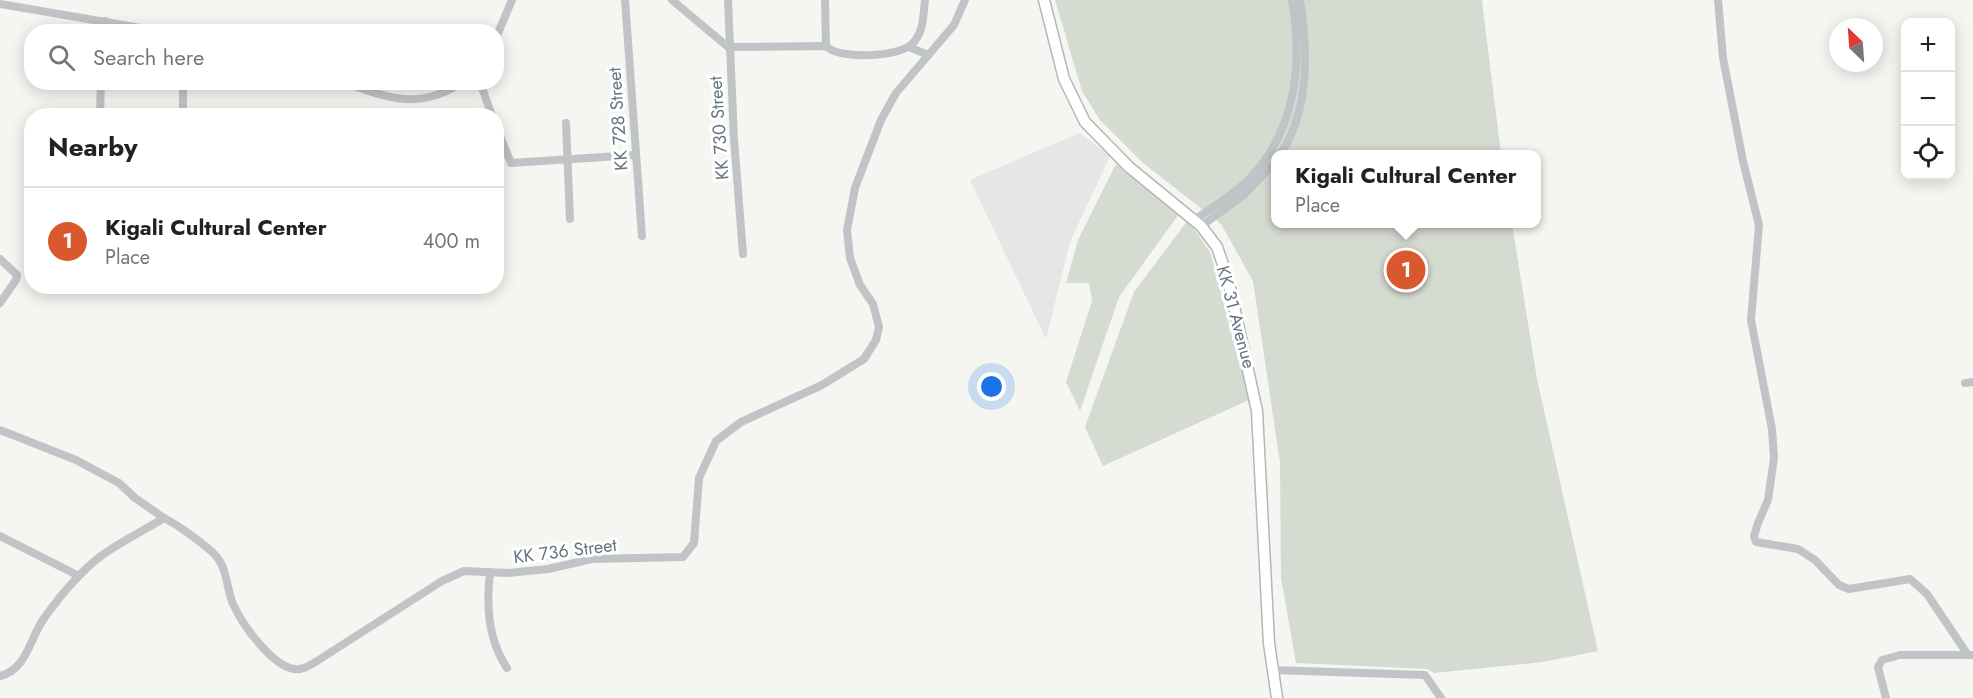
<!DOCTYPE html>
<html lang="en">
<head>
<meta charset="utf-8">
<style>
  :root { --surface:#fff; --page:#f6f6f6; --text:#222; --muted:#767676; --line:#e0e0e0; --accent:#d9582d }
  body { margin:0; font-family:Jost,sans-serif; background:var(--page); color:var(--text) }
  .controls { position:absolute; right:18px; top:18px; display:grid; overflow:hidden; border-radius:12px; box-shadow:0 3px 15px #0003 }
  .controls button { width:54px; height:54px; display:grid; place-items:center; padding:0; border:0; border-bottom:2px solid var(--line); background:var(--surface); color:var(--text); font:30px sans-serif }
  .compass { position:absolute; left:1829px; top:18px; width:54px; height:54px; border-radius:50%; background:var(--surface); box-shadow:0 3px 15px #0003; rotate:335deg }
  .you { position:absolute; left:992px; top:387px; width:21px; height:21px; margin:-15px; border:4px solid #fff; border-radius:50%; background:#1a73e8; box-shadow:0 0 0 9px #1a73e833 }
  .badge { display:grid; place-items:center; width:39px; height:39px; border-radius:50%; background:var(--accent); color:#fff; font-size:20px; font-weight:700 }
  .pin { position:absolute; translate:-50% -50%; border:3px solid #fff; box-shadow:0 2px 6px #0006 }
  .popup { position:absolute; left:1271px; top:150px; width:270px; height:78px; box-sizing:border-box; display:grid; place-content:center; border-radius:12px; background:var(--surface); filter:drop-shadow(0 2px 4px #0005); font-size:20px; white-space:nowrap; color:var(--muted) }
  .popup b { font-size:22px; color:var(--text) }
  .popup::after { content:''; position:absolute; left:50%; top:100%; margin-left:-12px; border:12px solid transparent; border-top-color:var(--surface) }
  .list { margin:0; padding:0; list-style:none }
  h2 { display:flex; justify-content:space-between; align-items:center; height:78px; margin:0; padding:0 24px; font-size:26px }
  h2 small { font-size:20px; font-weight:400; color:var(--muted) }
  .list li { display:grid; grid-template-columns:39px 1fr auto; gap:18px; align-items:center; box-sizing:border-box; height:108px; padding:0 24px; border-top:2px solid var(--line) }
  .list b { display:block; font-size:22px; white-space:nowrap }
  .list p { margin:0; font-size:20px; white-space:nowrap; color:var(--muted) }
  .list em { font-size:20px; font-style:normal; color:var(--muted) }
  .icon { flex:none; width:33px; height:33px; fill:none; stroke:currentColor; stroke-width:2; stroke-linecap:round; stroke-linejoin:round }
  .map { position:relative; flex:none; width:1973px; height:698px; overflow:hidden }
  .search { position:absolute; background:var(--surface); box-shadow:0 3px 15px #0003; left:24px; top:24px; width:480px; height:66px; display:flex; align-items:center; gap:15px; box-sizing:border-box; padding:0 21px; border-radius:24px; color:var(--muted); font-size:22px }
  .panel { position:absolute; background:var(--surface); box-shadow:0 3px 15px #0003; left:24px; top:108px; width:480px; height:186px; border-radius:24px }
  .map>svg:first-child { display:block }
  .built { fill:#e5e6e5 }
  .green { fill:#d6dbd2 }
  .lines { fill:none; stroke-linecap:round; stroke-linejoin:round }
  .secondary-casing { stroke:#b3b7bb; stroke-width:13 }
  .minor { stroke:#c0c4c7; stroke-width:8 }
  .secondary { stroke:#fff; stroke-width:10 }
  .labels { text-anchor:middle; stroke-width:6; stroke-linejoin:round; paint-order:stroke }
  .street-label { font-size:18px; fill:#657481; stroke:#fff }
</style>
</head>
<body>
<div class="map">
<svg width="1973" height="698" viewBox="0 0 1973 698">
  <rect width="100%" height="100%" fill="#f5f5f1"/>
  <path class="built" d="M1080 133 1110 156 1070 242 1046 339 970 180Z"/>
  <g class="green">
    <path d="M1055 0H1482L1501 154H1276V224H1512L1537 379 1598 651 1543 662 1434 673 1427 669 1296 663 1281 578 1280 463 1253 281 1221 224 1142 162 1100 120 1082 91Z"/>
    <path d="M1116 164 1179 214 1119 297 1080 411 1066 382 1092 301 1089 283H1066L1078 240Z"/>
    <path d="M1188 220 1210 252 1249 400 1103 466 1085 427 1134 292Z"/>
  </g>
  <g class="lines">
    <g class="secondary-casing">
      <path id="secondary" d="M1044 0 1064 79 1085 122 1129 167 1201 226 1217 247 1228 279 1257 411 1269 643 1277 698"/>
    </g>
    <g class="minor">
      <path d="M625 0 642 236"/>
      <path d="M672 0 728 47 826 46C838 60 899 57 912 44 924 32 923 17 925 0"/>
      <path d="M728 0 734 139 743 254"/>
      <path d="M825 0 826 46"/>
      <path d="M1718 0 1723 58 1743 161 1759 225 1751 320 1772 429 1774 458 1768 500 1758 523 1754 536 1756 542 1798 549 1815 560 1839 585 1849 589 1910 579 1927 594 1968 655"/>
      <path d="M0 4 164 32"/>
      <path d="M103 32 105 21"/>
      <path d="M496 38 512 0"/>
      <path d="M909 47 928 55"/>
      <path d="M183 82V116"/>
      <path d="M343 82C388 98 419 111 463 82"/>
      <path d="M480 82 492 116"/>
      <path d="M100 116 101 82"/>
      <path d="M566 123 570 219"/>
      <path d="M496 126 511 163 634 155"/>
      <path d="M1280 154C1310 111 1308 50 1300 0"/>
      <path d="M1194 220C1213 207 1234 195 1250 178 1296 130 1303 63 1292 0"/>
      <path d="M1201 226 1244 195 1276 161"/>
      <path d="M0 259 17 275 16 280 0 303"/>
      <path d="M1965 383 1973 382"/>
      <path d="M0 430 76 460 119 483 135 498 164 518"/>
      <path d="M0 536 79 576"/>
      <path d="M490 572C486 605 488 640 507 668"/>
      <path d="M1272 670 1425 675 1441 698"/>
      <path d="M0 676C28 669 29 638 45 617 60 596 80 572 101 556 120 542 143 531 164 518 178 525 206 545 216 556 227 568 227 590 233 604 242 624 276 673 300 669 306 668 312 664 317 661L442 581 464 571 507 573 548 569 592 559 683 557 694 543 699 478 716 441 741 422 822 385 864 359 876 340 879 327 873 304 860 285 850 258 847 230 855 188 881 120 896 93 954 25 965 0"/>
      <path d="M1886 698 1878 667 1882 660 1900 655H1972"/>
    </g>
    <use href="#secondary" class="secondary"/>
  </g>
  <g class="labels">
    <g class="street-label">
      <text transform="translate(618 119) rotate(-94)" y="6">KK 728 Street</text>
      <text transform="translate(719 128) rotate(-94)" y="6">KK 730 Street</text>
      <text transform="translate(1236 317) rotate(75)" y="6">KK 31 Avenue</text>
      <text transform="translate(565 551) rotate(-7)" y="6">KK 736 Street</text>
    </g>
  </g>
</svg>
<div class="controls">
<button>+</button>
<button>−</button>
<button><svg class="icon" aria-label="locate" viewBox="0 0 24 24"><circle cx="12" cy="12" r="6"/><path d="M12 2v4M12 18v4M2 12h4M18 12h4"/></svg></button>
</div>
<svg class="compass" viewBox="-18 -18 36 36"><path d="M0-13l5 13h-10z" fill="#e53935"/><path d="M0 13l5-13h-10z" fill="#767676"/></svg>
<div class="you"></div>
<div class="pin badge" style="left:1406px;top:270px">1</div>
<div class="popup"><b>Kigali Cultural Center</b>Place</div>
<div class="search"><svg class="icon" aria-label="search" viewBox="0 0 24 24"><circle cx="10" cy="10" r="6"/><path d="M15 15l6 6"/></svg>Search here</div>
<section class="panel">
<h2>Nearby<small></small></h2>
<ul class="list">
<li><span class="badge">1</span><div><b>Kigali Cultural Center</b><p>Place</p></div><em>400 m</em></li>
</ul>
</section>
</div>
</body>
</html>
